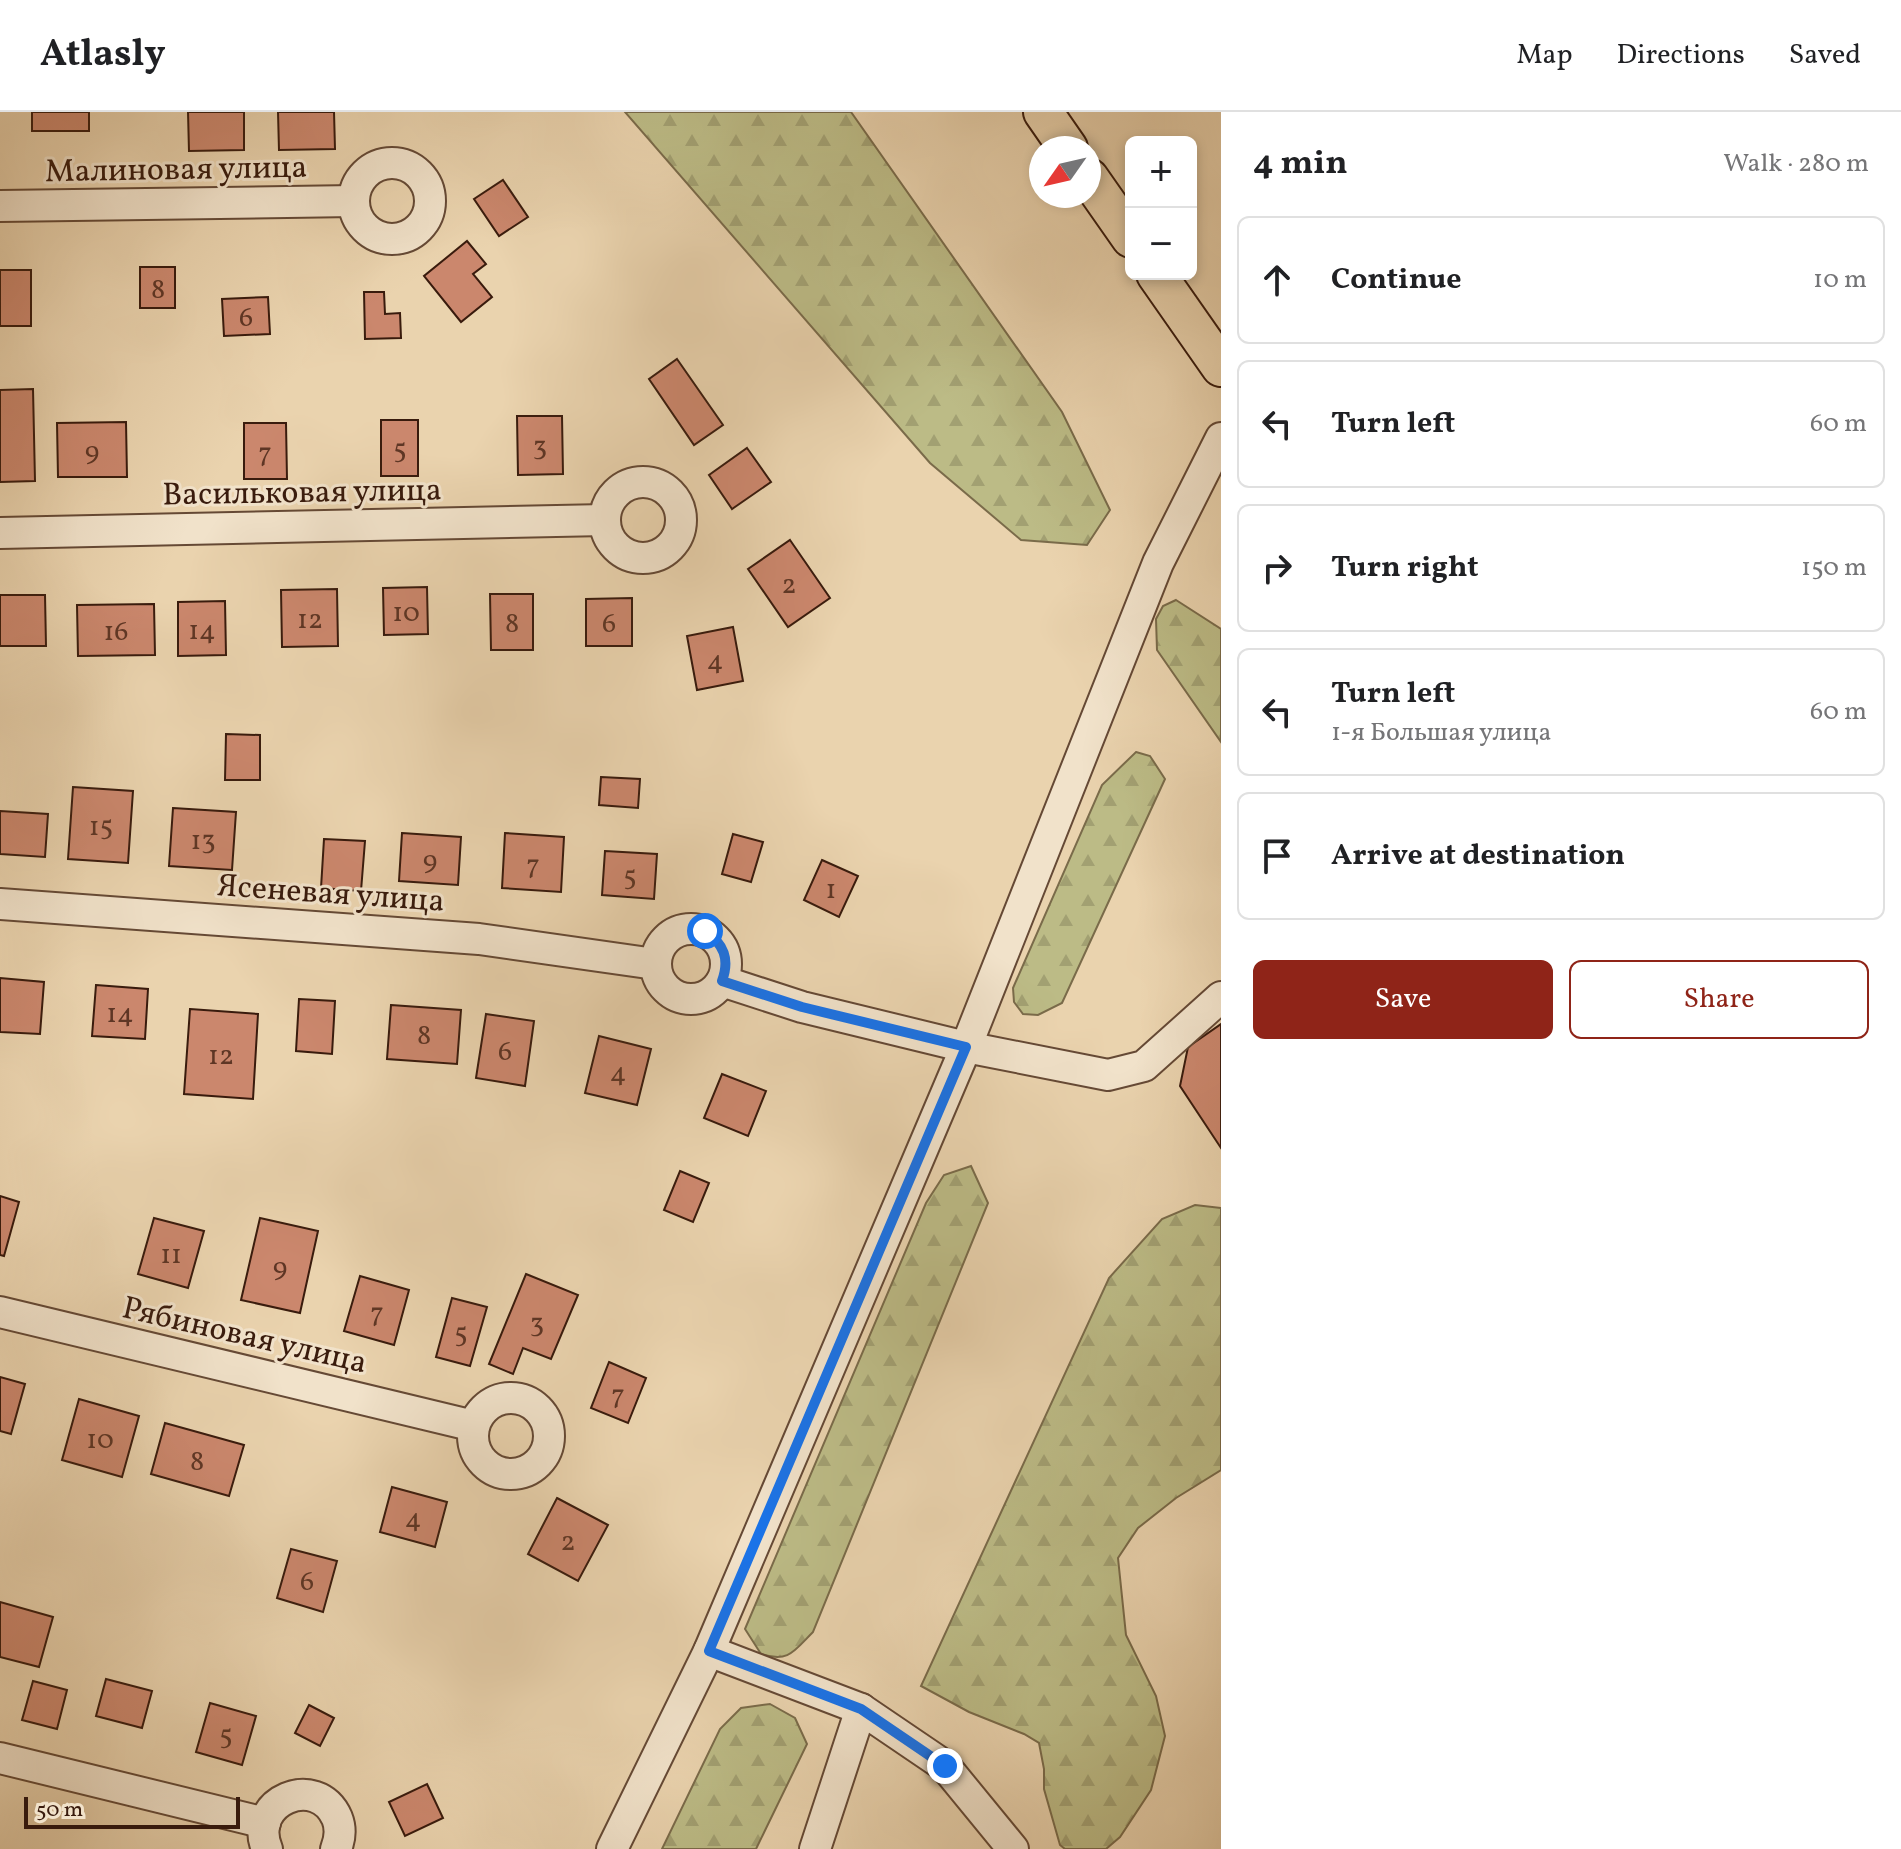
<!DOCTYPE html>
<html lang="en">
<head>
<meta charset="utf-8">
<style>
  :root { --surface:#fff; --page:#f2f2f2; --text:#202124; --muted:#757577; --line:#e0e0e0; --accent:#8f2418 }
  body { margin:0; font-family:Vollkorn,serif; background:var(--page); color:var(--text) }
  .controls { position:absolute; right:24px; top:24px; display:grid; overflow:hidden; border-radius:12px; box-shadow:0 4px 12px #0003 }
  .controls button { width:72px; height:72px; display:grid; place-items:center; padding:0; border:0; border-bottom:2px solid var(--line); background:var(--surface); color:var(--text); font:40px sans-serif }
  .compass { position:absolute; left:1029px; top:24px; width:72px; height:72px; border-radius:50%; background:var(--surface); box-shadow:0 4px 12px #0003; rotate:236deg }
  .scale { position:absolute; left:24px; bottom:20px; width:216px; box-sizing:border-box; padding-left:8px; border:4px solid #391b0d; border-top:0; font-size:22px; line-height:28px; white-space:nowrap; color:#391b0d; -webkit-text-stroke:6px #f1e2ca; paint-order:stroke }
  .stop { position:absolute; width:24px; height:24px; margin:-18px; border:6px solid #1a73e8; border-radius:50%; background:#fff }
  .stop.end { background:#1a73e8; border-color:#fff; box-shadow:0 2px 8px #0008 }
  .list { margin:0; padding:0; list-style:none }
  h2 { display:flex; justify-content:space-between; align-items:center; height:104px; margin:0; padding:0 32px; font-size:34px }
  h2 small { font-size:26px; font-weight:400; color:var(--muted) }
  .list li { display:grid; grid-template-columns:52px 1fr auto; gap:24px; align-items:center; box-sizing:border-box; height:128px; margin:0 16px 16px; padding:0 16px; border:2px solid var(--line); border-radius:12px }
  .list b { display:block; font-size:30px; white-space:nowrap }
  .list p { margin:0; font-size:26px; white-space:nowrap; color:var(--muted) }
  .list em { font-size:26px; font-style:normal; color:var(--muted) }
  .actions { display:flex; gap:16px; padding:24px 32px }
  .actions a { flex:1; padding:18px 0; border:2px solid var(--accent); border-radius:12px; text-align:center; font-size:28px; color:var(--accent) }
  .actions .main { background:var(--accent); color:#fff }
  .icon { flex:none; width:44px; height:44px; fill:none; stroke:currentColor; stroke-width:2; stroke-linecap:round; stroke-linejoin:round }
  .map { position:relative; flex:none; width:1221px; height:1737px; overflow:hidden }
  header { display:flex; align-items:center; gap:48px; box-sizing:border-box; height:112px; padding:0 40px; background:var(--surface); border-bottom:2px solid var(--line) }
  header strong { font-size:38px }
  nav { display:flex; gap:44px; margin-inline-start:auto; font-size:28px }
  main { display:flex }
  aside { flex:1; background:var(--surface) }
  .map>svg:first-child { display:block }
  .forest { fill:url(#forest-firs); stroke:#7a6b4a; stroke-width:2 }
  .building { fill:#cb876d; stroke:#391b0d; stroke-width:2 }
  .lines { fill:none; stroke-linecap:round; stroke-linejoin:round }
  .minor-casing { stroke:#654935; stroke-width:34 }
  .major-casing { stroke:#391b0d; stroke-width:42 }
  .minor { stroke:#f1e2ca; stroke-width:30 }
  .major { stroke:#ead3ae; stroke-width:38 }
  .route { stroke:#1a73e8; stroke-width:10 }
  .labels { text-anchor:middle; stroke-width:6; stroke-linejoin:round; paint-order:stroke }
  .number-label { font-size:28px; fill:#5e3625 }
  .street-label { font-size:32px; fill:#391b0d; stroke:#f1e2ca }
</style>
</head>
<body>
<header>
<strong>Atlasly</strong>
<nav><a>Map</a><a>Directions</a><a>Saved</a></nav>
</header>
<main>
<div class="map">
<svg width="1221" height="1737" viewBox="0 0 1221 1737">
  <defs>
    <pattern id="forest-firs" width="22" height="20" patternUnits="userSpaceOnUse" patternTransform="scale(2)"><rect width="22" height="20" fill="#bcbb86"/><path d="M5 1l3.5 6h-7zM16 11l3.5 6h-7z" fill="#a2a072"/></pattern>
  </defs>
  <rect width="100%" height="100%" fill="#ead3ae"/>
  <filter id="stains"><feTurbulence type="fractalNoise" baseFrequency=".0025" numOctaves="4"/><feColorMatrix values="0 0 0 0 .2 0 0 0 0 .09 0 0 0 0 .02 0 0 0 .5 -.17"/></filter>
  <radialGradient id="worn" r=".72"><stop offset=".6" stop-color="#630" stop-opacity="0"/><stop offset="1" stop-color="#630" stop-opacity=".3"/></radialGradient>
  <g class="forest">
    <path d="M625 0H851L1062 300 1110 398 1087 433 1021 428 930 351Z"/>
    <path d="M1176 488 1221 517V630L1157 538 1156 507 1163 494Z"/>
    <path d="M1136 640 1150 644 1165 667 1062 891 1038 903 1023 902 1014 890 1013 876 1102 673Z"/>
    <path d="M971 1054 988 1091 813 1520C794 1539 789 1551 761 1542L745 1517 926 1091 944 1063Z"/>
    <path d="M1195 1093 1221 1096V1358L1176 1386 1138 1416 1118 1446 1126 1523 1156 1584 1165 1624 1151 1678 1120 1725 1106 1737H1065L1060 1733 1044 1677V1657L1039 1631 1024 1622 969 1600 921 1574 1109 1166 1162 1107Z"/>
    <path d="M770 1592 795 1606 807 1632 756 1737H662L720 1617 741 1596Z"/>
  </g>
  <g class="building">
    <rect x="32" y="0" width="57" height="19"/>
    <path d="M188 0H244V38L189 39Z"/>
    <path d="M278 0H334L335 37 279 38Z"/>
    <path d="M503 68 528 105 499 124 474 87Z"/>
    <path d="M467 129 486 152 473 162 492 185 461 210 424 164Z"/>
    <rect x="140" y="155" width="35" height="41"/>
    <rect x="0" y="158" width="31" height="56"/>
    <path d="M364 180H384L385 202 400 201 401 226 365 227Z"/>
    <path d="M268 185 270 222 224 224 222 187Z"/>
    <path d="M677 247 723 313 694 333 649 267Z"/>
    <path d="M33 277 35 369 0 370V278Z"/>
    <path d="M517 304H562L563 362 518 363Z"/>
    <rect x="381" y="308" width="37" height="56"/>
    <path d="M126 310 127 365H58L57 311Z"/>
    <path d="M244 311H286L287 367H244Z"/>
    <path d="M747 336 771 370 732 397 709 363Z"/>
    <path d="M790 428 830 486 788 515 748 457Z"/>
    <path d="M427 475 428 522 384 523 383 476Z"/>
    <path d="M337 477 338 534 282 535 281 478Z"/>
    <path d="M490 482H533V538H491Z"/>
    <path d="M0 483H45L46 534H0Z"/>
    <path d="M632 486V534H586V487Z"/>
    <path d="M225 489 226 543 178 544V490Z"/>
    <path d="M154 492 155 543 78 544 77 493Z"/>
    <path d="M733 515 743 569 697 578 687 524Z"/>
    <path d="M226 622 260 623V668H225Z"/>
    <path d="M601 665 640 667 638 696 599 693Z"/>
    <path d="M73 675 133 679 128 751 68 747Z"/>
    <path d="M173 696 236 700 232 758 169 754Z"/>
    <path d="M0 699 48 702 45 745 0 742Z"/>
    <path d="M402 721 461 725 458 773 399 769Z"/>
    <path d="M505 721 564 725 561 780 502 776Z"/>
    <path d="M733 722 763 730 751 770 722 762Z"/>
    <path d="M324 727 365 729 361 779 321 776Z"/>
    <path d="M605 739 657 742 654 787 602 783Z"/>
    <path d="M822 748 858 764 839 805 804 788Z"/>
    <path d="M0 866 44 870 40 922 0 920Z"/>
    <path d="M96 873 148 877 145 927 92 924Z"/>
    <path d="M299 887 335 889 332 942 296 939Z"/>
    <path d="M391 893 461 898 457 952 387 947Z"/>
    <path d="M190 897 258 902 253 987 184 982Z"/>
    <path d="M486 902 534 909 525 974 476 966Z"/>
    <path d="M1221 912V1036L1180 974 1188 935Z"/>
    <path d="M599 924 651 937 637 993 585 981Z"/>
    <path d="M722 962 766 979 748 1024 704 1006Z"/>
    <path d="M680 1059 709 1071 693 1110 664 1098Z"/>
    <path d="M0 1084 19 1090 4 1144 0 1143Z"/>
    <path d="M154 1106 204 1119 188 1176 138 1162Z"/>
    <path d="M260 1106 318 1119 300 1201 241 1188Z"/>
    <path d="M526 1162 578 1183 551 1247 523 1236 513 1262 489 1252Z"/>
    <path d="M360 1164 409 1178 394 1233 344 1219Z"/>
    <path d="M452 1186 487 1195 470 1254 436 1245Z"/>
    <path d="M609 1250 646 1266 628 1311 591 1296Z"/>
    <path d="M0 1265 25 1272 11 1322 0 1319Z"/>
    <path d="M79 1287 139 1304 122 1365 62 1348Z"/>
    <path d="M165 1311 244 1333 229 1384 151 1362Z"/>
    <path d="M392 1375 447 1390 435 1435 380 1420Z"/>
    <path d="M557 1386 608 1413 578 1469 528 1442Z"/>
    <path d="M291 1437 337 1449 323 1500 277 1486Z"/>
    <path d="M0 1490 53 1505 39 1555 0 1545Z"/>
    <path d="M106 1567 152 1579 142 1616 96 1604Z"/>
    <path d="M33 1569 67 1578 57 1617 22 1608Z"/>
    <path d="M210 1591 256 1604 242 1653 196 1640Z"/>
    <path d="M309 1593 334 1606 320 1634 295 1621Z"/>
    <path d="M427 1672 443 1706 405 1724 389 1690Z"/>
  </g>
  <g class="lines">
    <g class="minor-casing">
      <g id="minor">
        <circle cx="392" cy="89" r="38"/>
        <path d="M0 94 354 89"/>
        <circle cx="643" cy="408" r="38"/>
        <path d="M0 421 605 408"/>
        <path d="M0 792 479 827 655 852"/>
        <circle cx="691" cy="852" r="35"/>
        <path d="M722 869 802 895 966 935 1108 963 1144 954 1221 885"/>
        <path d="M0 1200 474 1314"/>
        <circle cx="511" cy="1324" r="38"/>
        <path d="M709 1539 861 1597 945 1654 1013 1737"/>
        <path d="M0 1646 265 1711"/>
        <path d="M267 1737C247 1689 317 1660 337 1706 341 1716 340 1727 336 1737"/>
        <path d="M612 1737 709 1539 966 935 1158 451 1221 326"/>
        <path d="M815 1737 861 1597"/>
      </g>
    </g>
    <g class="major-casing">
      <g id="major">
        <path d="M1043 0 1068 36"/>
        <path d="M1089 66 1131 126"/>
        <path d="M1156 162 1221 255"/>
      </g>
    </g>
    <use href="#minor" class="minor"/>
    <use href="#major" class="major"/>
  </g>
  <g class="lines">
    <path class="route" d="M705 819C724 832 730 847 722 869L802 895 966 935 709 1539 861 1597 945 1654"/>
  </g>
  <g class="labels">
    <g class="number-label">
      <text x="158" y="186">8</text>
      <text x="246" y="214">6</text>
      <text x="540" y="343">3</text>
      <text x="400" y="346">5</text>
      <text x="92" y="348">9</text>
      <text x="265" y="349">7</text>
      <text x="789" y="481">2</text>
      <text x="406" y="509">10</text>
      <text x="310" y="516">12</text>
      <text x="512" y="520">8</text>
      <text x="609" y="520">6</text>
      <text x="202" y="527">14</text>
      <text x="116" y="528">16</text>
      <text x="715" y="557">4</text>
      <text x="101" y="723">15</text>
      <text x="203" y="737">13</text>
      <text x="430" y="757">9</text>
      <text x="533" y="761">7</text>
      <text x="630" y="773">5</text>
      <text x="831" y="786">1</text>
      <text x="120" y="910">14</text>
      <text x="424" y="932">8</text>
      <text x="505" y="948">6</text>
      <text x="221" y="952">12</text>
      <text x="618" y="969">4</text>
      <text x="171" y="1151">11</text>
      <text x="280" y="1164">9</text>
      <text x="377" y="1209">7</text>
      <text x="537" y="1220">3</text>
      <text x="461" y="1230">5</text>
      <text x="618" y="1291">7</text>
      <text x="100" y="1336">10</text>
      <text x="197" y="1358">8</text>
      <text x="413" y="1415">4</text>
      <text x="568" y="1438">2</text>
      <text x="307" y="1478">6</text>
      <text x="226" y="1632">5</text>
    </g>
    <g class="street-label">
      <text transform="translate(176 56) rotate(-1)" y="11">Малиновая улица</text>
      <text transform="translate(302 379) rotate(-1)" y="11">Васильковая улица</text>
      <text transform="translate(331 780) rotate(4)" y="11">Ясеневая улица</text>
      <text transform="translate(245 1222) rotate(13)" y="11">Рябиновая улица</text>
    </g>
  </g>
  <rect width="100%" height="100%" filter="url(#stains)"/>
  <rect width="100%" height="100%" fill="url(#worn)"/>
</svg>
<div class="controls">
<button>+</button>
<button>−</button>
</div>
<svg class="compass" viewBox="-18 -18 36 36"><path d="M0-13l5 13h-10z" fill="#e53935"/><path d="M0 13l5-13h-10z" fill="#757577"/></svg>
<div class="scale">50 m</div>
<div class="stop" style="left:705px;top:819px"></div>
<div class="stop end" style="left:945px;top:1654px"></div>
</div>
<aside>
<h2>4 min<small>Walk · 280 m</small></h2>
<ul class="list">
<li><svg class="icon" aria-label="ahead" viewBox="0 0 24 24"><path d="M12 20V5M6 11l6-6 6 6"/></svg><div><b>Continue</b></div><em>10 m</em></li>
<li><svg class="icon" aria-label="left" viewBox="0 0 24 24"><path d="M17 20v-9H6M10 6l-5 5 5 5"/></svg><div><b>Turn left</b></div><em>60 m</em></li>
<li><svg class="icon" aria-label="right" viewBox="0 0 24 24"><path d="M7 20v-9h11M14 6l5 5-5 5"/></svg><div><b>Turn right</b></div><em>150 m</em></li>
<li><svg class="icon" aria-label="left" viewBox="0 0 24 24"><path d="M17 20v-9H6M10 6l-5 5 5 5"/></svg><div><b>Turn left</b><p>1-я Большая улица</p></div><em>60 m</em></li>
<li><svg class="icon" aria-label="arrive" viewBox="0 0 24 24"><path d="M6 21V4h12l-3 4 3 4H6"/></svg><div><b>Arrive at destination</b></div></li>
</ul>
<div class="actions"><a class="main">Save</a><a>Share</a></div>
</aside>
</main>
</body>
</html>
